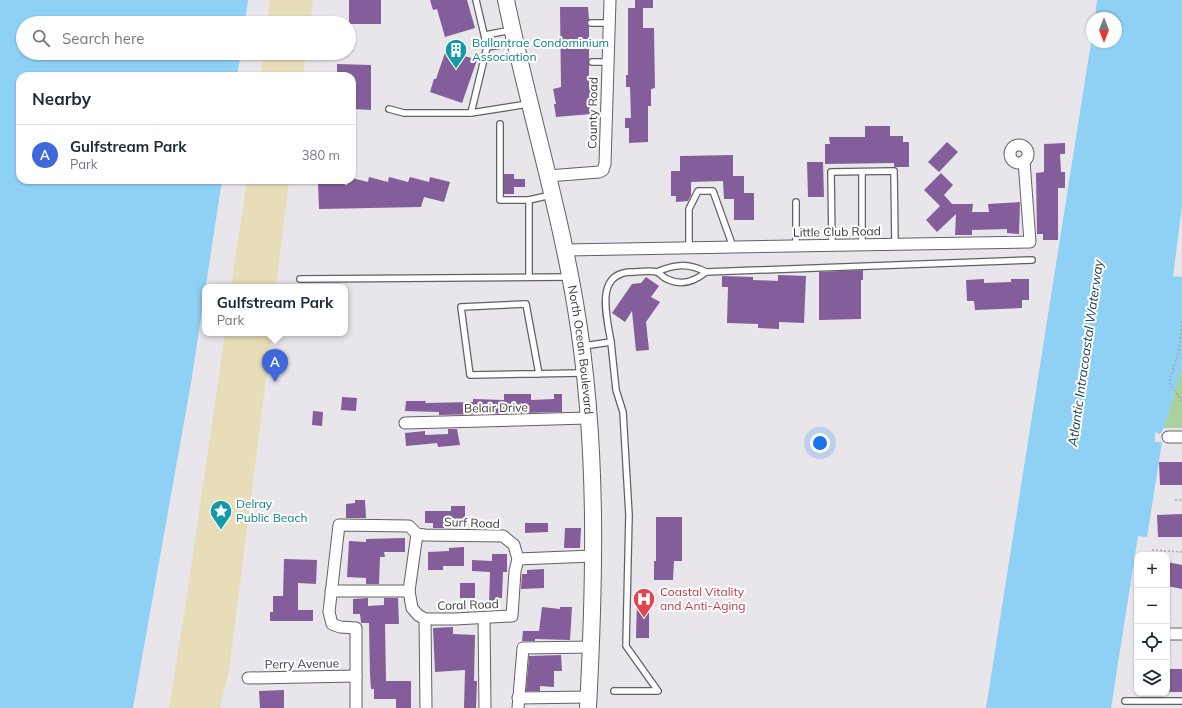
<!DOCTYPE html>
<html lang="en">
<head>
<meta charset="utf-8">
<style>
  :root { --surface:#fff; --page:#f6f6f7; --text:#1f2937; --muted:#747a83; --line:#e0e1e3; --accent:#3f69da }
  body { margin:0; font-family:Mulish,sans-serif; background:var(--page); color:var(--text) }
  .controls { position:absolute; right:12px; bottom:12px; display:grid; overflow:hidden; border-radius:8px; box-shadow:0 1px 3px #0004 }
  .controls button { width:36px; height:36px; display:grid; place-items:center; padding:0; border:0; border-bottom:1px solid var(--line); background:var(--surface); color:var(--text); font:20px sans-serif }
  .compass { position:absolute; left:1086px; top:12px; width:36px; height:36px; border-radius:50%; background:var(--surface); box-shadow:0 1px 3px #0004; rotate:180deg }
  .you { position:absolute; left:820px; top:443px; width:14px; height:14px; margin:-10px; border:3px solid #fff; border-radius:50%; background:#1a73e8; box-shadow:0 0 0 6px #1a73e833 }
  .badge { display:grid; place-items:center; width:26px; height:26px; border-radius:50%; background:var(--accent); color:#fff; font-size:13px; font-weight:700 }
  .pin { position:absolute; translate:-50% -33px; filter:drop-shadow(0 1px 2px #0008) }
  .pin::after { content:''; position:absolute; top:21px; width:14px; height:12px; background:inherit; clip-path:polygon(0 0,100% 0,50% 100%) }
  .popup { position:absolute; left:202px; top:284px; width:146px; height:52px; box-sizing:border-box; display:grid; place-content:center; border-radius:8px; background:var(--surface); filter:drop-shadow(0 1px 3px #0005); font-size:13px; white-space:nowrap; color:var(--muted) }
  .popup b { font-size:15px; color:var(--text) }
  .popup::after { content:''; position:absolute; left:50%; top:100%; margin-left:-8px; border:8px solid transparent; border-top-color:var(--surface) }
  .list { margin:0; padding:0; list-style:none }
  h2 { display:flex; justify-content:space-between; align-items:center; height:52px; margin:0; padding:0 16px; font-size:17px }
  h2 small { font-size:13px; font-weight:400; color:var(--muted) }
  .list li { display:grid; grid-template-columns:26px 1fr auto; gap:12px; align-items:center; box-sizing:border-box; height:60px; padding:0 16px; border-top:1px solid var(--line) }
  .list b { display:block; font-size:15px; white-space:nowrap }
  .list p { margin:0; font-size:13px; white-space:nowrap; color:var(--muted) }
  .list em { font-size:13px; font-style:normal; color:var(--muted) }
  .icon { flex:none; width:22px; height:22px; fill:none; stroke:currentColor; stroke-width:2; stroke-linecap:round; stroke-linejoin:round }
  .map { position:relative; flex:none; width:1182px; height:708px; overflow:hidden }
  .search { position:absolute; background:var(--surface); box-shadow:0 1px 3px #0004; left:16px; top:16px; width:340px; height:44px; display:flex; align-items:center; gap:10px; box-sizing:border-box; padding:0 14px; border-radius:22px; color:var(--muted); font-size:15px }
  .panel { position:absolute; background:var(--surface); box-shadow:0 1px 3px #0004; left:16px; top:72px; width:340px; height:112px; border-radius:12px }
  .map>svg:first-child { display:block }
  .green { fill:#a9d19d }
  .sand { fill:#e7deb9 }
  .water { fill:#8fd0f5 }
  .building { fill:#845d9b }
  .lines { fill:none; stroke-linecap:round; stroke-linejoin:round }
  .service-casing { stroke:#626063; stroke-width:8 }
  .minor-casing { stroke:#626063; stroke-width:13 }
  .secondary-casing { stroke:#626063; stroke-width:18 }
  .path { stroke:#a9a7aa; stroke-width:1.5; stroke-dasharray:2 2; stroke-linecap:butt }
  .service { stroke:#fff; stroke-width:5.5 }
  .minor { stroke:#fff; stroke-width:11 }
  .secondary { stroke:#fff; stroke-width:16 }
  .labels { text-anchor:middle; stroke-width:4; stroke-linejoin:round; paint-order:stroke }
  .culture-label { font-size:12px; fill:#0d838f; stroke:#fff; text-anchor:start }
  .street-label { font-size:12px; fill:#39383a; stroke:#fff }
  .health-label { font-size:12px; fill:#be3a42; stroke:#fff; text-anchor:start }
  .water-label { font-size:13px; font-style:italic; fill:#1c4054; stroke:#fff }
</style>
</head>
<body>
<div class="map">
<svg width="1182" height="708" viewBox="0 0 1182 708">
  <rect width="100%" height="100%" fill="#e8e6ea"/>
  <path class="green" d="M1182 367V428H1164Z"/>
  <g class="sand">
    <path d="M270 0H313L310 23H267Z"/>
    <path d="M263 53H306L303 76H260Z"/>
    <path d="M247 180H289L276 287H231Z"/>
    <path d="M225 333H272L229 670 220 708H169L188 589Z"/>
  </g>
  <g class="water">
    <path d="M0 0H248L245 23H23V53H241L237 76H20V180H222L191 383 133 708H0Z"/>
    <path d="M1097 0H1182V207L1173 276 1182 277V367L1164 428 1160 434 1155 432V442H1162L1147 537 1138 536 1111 708H986L1092 36V42H1116V18H1095Z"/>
  </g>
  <g class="building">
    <rect x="349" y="0" width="32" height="24"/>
    <path d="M430 0H467L475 28 445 37 437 9 433 10Z"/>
    <path d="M635 0H653V8H643V28H654L655 88 651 89V106H648V142L629 143V128H625V118H631L630 87H626V75H628V8H635Z"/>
    <path d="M560 7H588L589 20 587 23 589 27V87L596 86 597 98 589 99 591 114 556 117 554 104H556L553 89 561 87Z"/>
    <path d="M446 50 477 60 462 103 430 92 434 79H436Z"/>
    <path d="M337 64 371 65V110L352 109V76H337Z"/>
    <path d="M865 126H890V136H903V142H909V167H894V163L825 164V144H830L829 137H865Z"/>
    <path d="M947 142 958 152 939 172 928 162Z"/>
    <path d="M1065 143V154H1060L1061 172H1065V188H1058V240H1043V234H1037L1036 173 1044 172V144Z"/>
    <path d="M733 155V176H744V193H754V220H734V199H724L723 181 691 182V195L688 201 676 202V196H671V171H680V156Z"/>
    <path d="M807 162H823L824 197H808Z"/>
    <path d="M941 173 953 185 944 195 952 204H973L972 212H989L988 204 1020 202 1019 234 1007 233V229L972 230V235H955L956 214 937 232 926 220 940 206 924 190Z"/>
    <path d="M504 174H514V179H525V187H514V194H504Z"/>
    <path d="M369 177 388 182 389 177 408 182 410 177 429 182 430 177 450 182 444 202 424 197 421 207 319 209 318 183 335 182 347 185 348 180H352V178L368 182Z"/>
    <path d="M863 270V280H861V319L819 320V272Z"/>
    <path d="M778 275 806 276 804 323 779 322V329L758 328V324L727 323 728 287H722V276L753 277V280L778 281Z"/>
    <path d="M646 277 659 286 651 297 660 302 646 322 649 350 636 351 632 311 625 322 612 313 632 284 641 283Z"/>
    <path d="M984 279V283L1011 282V279H1029V300H1022V308L975 310 974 301H967L966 280Z"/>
    <path d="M504 394H531V400L554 399V394H562V412L439 415V412L405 411 406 401H426L425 403 473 402V399L504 400Z"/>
    <path d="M342 397 357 398 356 411 341 410Z"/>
    <path d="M313 411 323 412 322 426 312 425Z"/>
    <path d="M448 429H457L460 445 438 447 437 443 406 446 405 433 425 431V435L448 434Z"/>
    <path d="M1159 462H1182V485H1160Z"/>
    <path d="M355 500H365L366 518H346V504L355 503Z"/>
    <path d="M451 506H465V522H444V528H433V523H425V511H451Z"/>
    <path d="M1182 514V537H1158L1157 515Z"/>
    <path d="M656 517H682V561H674L673 580H654V561H656Z"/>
    <path d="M525 523H548V532L525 533Z"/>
    <path d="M565 528H581L580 548H564Z"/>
    <path d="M405 538V552H384L385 557H380L379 584H366V578L347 577 349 541 366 542V539Z"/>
    <path d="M464 547V566H443V570H428V552L449 551V548Z"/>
    <path d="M492 554H507V572H503L502 598H498V606H489L490 572 472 571V560L492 561Z"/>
    <path d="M284 559 317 560 316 584 298 583V610H313V621H270V612H273V596H283Z"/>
    <path d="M1167 562 1182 565V589L1167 586Z"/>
    <path d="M544 569V588L521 589 522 574H527V570Z"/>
    <rect x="460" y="583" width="15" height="15"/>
    <path d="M637 597H649V638H636Z"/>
    <path d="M368 598V606L384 605V598H398L399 624H385L386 681H411V708H396V699H374V689H371L370 675 369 623H361L360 614H353V599Z"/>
    <path d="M542 607 560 609V607H572L570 640 535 639V641H522L523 631H539Z"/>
    <path d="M453 627V634L475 635 474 681H477L476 708H464L465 670 435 672 433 628Z"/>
    <path d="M561 655 562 671H554V687L540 686V691H526L529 656Z"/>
    <rect x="1167" y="669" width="15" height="23"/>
    <path d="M284 690V708H260L259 691Z"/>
  </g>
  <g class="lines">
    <g class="service-casing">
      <g id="service">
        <path d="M591 23H609"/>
        <path d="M485 35 512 30"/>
        <path d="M487 47 515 43"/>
        <path d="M592 62H608"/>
        <path d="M389 109 404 113H471L487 47 476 0"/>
        <path d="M471 113 528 104"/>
        <path d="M500 124V200H529L551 195"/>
        <path d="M862 172V245"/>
        <path d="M529 200V277"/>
        <path d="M796 202V246"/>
        <path d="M832 245 831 172 894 171 895 244"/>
        <path d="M689 248V209L698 191H713L733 247"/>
        <path d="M657 272C675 264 688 263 706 272"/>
        <path d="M300 279 568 277"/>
        <path d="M611 342 616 390 623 412 629 515 626 646 658 691H614"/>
        <path d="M583 346 611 342C607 317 593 270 635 272 641 272 651 270 657 272 660 273 663 278 667 279 681 286 694 282 706 272L1032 260"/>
        <path d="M539 374 526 304 461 307 470 375 584 373"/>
        <path d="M1125 701H1182"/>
      </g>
    </g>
    <g class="minor-casing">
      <g id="minor">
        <circle cx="1019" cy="154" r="9"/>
        <path d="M548 176 599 172 603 170 605 164 610 0"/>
        <path d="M565 250 1030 242 1024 161"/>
        <path d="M405 423 588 418"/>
        <path d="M1168 437H1182"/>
        <path d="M518 559 593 556"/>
        <path d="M331 591H409"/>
        <path d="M484 618 485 708"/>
        <path d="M425 619 426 708"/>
        <path d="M1167 634H1182"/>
        <path d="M248 678 356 676"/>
        <path d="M518 698 588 697"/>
        <path d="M356 708V628L340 627 332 624 329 612 339 525 409 526 417 534 425 535 503 536 514 545 518 559 515 571 512 616 455 619H425L418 615 412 608 409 591 417 534"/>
        <path d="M518 708 523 648 592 647"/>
      </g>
    </g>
    <g class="secondary-casing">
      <g id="secondary">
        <path id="s1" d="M506 0C527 103 559 205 576 309 598 441 595 575 588 708"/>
      </g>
    </g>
    <g class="path">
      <path d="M1182 321 1179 351 1169 383 1182 401"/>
      <path d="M1175 500H1182"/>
      <path d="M1152 555 1153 550 1182 552"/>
    </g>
    <use href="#service" class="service"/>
    <use href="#minor" class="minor"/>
    <use href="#secondary" class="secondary"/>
  </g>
  <defs>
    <g id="building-pin" transform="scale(1.15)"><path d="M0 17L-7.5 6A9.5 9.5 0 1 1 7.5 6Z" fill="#0f9aa8" stroke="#fff"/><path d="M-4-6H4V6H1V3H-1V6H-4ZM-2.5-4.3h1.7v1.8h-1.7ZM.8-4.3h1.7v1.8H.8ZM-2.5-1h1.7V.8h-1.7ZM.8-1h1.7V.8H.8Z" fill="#fff"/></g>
    <g id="sight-pin" transform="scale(1.15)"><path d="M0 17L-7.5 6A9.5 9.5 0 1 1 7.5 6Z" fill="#0f9aa8" stroke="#fff"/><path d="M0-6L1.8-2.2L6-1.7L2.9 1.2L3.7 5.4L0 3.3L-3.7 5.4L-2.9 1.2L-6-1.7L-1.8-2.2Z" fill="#fff"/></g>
    <g id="hospital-pin" transform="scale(1.15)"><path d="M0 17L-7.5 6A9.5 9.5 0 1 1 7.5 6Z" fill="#e0444e" stroke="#fff"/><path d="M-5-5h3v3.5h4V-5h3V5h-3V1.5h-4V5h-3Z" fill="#fff"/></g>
  </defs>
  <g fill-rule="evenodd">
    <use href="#building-pin" x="456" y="50"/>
    <use href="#sight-pin" x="221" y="511"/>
    <use href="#hospital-pin" x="644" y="599"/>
  </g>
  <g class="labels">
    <g class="culture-label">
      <text x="472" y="47">Ballantrae Condominium<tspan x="472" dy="14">Association</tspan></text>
      <text x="236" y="508">Delray<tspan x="236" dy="14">Public Beach</tspan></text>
    </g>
    <g class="street-label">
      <text transform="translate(593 113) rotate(-89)" y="4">County Road</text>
      <text transform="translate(837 232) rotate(-1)" y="4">Little Club Road</text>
      <text dy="4" stroke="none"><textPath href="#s1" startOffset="358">North Ocean Boulevard</textPath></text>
      <text transform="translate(496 408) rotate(-1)" y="4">Belair Drive</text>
      <text transform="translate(472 523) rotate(2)" y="4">Surf Road</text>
      <text transform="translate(468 605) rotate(-2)" y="4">Coral Road</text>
      <text transform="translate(302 664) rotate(-1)" y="4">Perry Avenue</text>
    </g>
    <g class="health-label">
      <text x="660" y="596">Coastal Vitality<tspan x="660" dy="14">and Anti-Aging</tspan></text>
    </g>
    <g class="water-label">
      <text transform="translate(1085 353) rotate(-82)" y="5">Atlantic Intracoastal Waterway</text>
    </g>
  </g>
</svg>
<div class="controls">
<button>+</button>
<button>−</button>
<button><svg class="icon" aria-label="locate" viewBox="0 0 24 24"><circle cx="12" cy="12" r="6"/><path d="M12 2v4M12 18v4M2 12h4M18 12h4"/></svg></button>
<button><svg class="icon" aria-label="layers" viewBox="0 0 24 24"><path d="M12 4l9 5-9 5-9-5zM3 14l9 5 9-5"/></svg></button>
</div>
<svg class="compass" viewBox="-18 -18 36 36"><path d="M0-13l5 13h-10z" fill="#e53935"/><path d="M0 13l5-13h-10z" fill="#747a83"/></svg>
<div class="you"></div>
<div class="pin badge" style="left:275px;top:382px">A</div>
<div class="popup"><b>Gulfstream Park</b>Park</div>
<div class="search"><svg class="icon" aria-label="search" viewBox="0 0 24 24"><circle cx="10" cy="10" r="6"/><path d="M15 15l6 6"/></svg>Search here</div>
<section class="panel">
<h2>Nearby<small></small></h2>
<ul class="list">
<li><span class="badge">A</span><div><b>Gulfstream Park</b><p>Park</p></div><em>380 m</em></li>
</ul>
</section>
</div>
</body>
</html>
